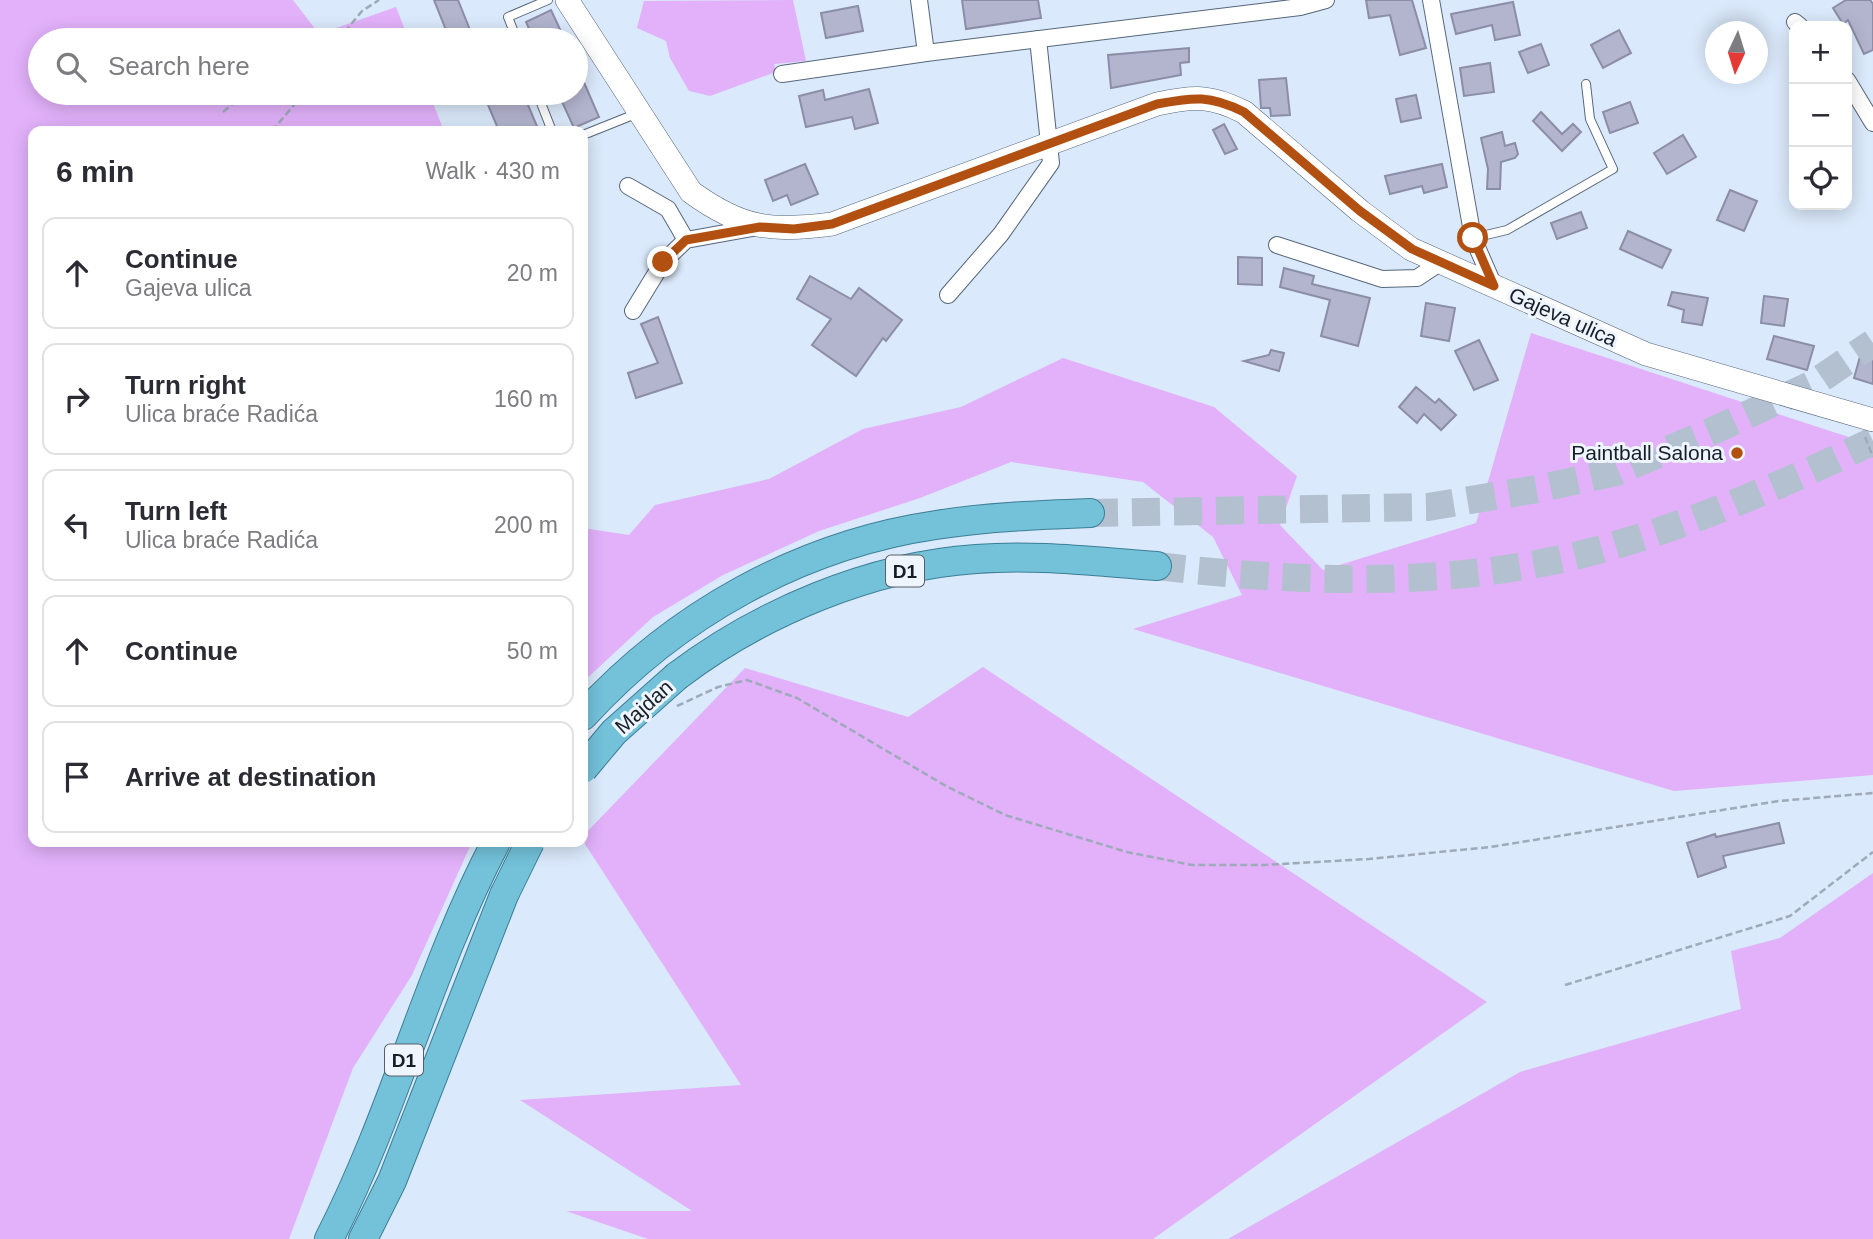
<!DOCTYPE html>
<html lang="en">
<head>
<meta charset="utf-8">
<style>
  :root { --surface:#fff; --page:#f2f2f3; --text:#2b2b33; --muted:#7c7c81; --line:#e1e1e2 }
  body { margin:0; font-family:Helvetica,sans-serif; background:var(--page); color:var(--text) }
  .controls { position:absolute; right:21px; top:21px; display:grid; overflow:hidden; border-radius:14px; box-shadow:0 4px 18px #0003 }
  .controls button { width:63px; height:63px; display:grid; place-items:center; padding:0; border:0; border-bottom:2px solid var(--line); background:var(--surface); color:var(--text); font:35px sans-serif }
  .compass { position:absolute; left:1705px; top:21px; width:63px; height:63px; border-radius:50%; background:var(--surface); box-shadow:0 4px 18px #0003; rotate:184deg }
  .stop { position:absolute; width:21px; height:21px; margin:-16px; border:5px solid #b25011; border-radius:50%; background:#fff }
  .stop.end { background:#b25011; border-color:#fff; box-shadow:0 2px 7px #0008 }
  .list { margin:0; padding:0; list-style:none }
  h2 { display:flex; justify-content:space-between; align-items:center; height:91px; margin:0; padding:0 28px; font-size:30px }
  h2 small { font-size:23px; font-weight:400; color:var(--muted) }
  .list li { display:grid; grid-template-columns:46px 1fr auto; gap:21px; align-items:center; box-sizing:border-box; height:112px; margin:0 14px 14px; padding:0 14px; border:2px solid var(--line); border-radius:14px }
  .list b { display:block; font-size:26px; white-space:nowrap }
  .list p { margin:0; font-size:23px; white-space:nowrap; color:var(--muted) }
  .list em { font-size:23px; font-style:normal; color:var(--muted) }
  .icon { flex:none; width:38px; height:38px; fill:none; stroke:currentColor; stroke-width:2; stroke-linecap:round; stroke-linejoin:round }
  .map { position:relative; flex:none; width:1873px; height:1239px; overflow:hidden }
  .search { position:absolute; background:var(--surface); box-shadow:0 4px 18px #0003; left:28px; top:28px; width:560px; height:77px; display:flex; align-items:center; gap:18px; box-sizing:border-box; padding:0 24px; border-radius:38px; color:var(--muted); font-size:26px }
  .panel { position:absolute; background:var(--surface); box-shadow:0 4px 18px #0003; left:28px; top:126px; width:560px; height:721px; border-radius:14px }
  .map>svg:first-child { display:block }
  .green { fill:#e2b1fa }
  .building { fill:#b3b4ce; stroke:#8c8da6; stroke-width:2 }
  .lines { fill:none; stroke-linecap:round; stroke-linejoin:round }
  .trunk-tunnel { stroke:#b3c0d0; stroke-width:28; stroke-dasharray:28 14; stroke-linecap:butt }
  .service-casing { stroke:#56667a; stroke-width:10 }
  .minor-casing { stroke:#56667a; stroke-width:18 }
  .secondary-casing { stroke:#56667a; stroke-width:24 }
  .trunk-casing { stroke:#3c7e95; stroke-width:30 }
  .path { stroke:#9eaab9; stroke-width:2.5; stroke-dasharray:7 3.5; stroke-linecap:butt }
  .service { stroke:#fff; stroke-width:8 }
  .minor { stroke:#fff; stroke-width:16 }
  .secondary { stroke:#fff; stroke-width:23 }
  .trunk { stroke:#73c2da; stroke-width:28 }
  .trunk-bridge-casing { stroke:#3c7e95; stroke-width:30; stroke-linecap:butt }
  .trunk-bridge { stroke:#73c2da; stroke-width:28 }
  .route { stroke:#b25011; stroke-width:9 }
  .poi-dot { fill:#b25011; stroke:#eef5fe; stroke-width:2.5 }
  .labels { text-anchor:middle; stroke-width:6; stroke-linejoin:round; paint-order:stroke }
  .shield { fill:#eef5fe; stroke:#585e67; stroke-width:2 }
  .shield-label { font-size:19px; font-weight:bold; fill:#181e26 }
  .street-label { font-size:21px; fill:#181e26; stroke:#eef5fe }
  .poi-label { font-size:21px; fill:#181e26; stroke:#eef5fe; text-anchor:end }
</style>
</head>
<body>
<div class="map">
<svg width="1873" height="1239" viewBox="0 0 1873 1239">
  <rect width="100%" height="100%" fill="#dae9fb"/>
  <g class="green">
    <path d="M0 0H293L319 34 396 7 409 40H40V93H429L444 131H33V842H472L412 975 353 1068 289 1239H0Z"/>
    <path d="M793 0 806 61 774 64 776 72 710 96 689 91 670 58 666 41 637 28 644 1Z"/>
    <path d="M1531 333 1873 445V775L1674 791 1133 629 1242 595 1213 537 1143 482 1011 462 920 498 819 531 723 575 653 617 583 682V528L629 535 655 505 769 479 863 429 961 407 1063 358 1214 407 1297 476 1280 525 1323 570 1476 523Z"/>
    <path d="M983 667 1487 1002 1153 1239H648L566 1211H692L520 1100 741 1085 583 841V836L745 668 908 717Z"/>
    <path d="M1873 873V1239H1228L1520 1072 1741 1009 1731 951 1780 938Z"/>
  </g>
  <g class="building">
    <path d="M434 0H458L474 40H450Z"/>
    <path d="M962 0H1038L1041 18 966 29Z"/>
    <path d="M1366 0H1412L1426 48 1400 55 1390 15 1369 18Z"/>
    <path d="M1846 0H1870L1873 4V50L1864 54 1848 20 1843 24 1833 8Z"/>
    <path d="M1513 2 1520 35 1495 40 1492 25 1456 34 1451 14Z"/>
    <path d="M858 6 863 31 826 38 821 13Z"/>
    <path d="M551 10 565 40H534L526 22Z"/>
    <path d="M1619 30 1631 53 1603 68 1591 45Z"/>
    <path d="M1541 44 1549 65 1528 73 1519 52Z"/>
    <path d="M1189 48V62L1180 63 1181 75 1111 88 1108 55Z"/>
    <path d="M1490 63 1494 92 1464 96 1460 68Z"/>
    <path d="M576 64 599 117 574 128 558 93H576Z"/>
    <path d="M1286 78 1290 115 1271 116 1270 108H1261L1259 80Z"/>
    <path d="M869 89 878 123 855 129 852 117 806 127 799 96 823 90 825 100Z"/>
    <path d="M483 93H523L539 131H499Z"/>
    <path d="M1416 95 1421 118 1401 122 1396 99Z"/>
    <path d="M1630 102 1638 123 1610 133 1603 112Z"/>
    <path d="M1541 112 1562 134 1573 124 1581 132 1562 151 1533 121Z"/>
    <path d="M1224 124 1237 149 1225 154 1213 130Z"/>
    <path d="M1502 132 1505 146 1515 143 1518 154 1515 158 1501 162 1500 189H1487L1488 169 1481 138Z"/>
    <path d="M1683 135 1696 157 1667 174 1654 153Z"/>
    <path d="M805 164 818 194 791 205 787 195 773 201 765 180Z"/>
    <path d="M1442 164 1447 187 1424 193 1422 186 1390 194 1385 176Z"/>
    <path d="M1730 190 1757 201 1744 231 1717 220Z"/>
    <path d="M1581 212 1587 228 1557 239 1551 223Z"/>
    <path d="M1628 231 1671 250 1662 268 1620 249Z"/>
    <path d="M1238 257 1262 258V285L1238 284Z"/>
    <path d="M1284 268 1314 276 1312 284 1370 298 1358 346 1321 336 1330 300 1280 287Z"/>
    <path d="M810 276 851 299 859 288 902 320 886 341 883 338 856 376 812 345 831 319 797 299Z"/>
    <path d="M1672 292 1708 298 1702 325 1682 322 1684 310 1668 305Z"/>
    <path d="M1764 296 1788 299 1784 326 1761 323Z"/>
    <path d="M1426 303 1455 308 1449 341 1421 336Z"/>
    <path d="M658 317 682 383 636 398 628 373 658 363 641 324Z"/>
    <path d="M1774 336 1814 346 1807 370 1767 359Z"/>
    <path d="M1479 340 1498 380 1474 390 1455 351Z"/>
    <path d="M1271 350 1284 353 1279 371 1244 361 1269 355Z"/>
    <path d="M1861 353 1873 357V384L1854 378Z"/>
    <path d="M1416 387 1435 403 1439 399 1456 415 1441 430 1424 414 1417 423 1399 407Z"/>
    <path d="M1779 823 1784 843 1723 856 1726 867 1698 877 1687 843 1715 834 1716 837Z"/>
  </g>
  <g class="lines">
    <g class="trunk-tunnel">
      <path d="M1090 513 1428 507 1537 489 1616 472 1717 429 1813 384 1873 343"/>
      <path d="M1157 566C1308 584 1471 589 1619 544 1706 518 1791 481 1873 441"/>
    </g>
    <g class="service-casing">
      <g id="service">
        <path d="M517 40 508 17 548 0"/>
        <path d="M537 93 552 131"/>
        <path d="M583 135 638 113"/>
        <path d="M1473 238 1507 230 1613 169 1590 119 1586 84"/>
      </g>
    </g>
    <g class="minor-casing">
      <g id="minor">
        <path d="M919 0 926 53"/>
        <path d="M1431 0 1473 238 1494 286"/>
        <path d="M1795 22 1800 26"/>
        <path d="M782 74 926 53 1300 7 1326 0"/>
        <path d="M1847 80 1873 123"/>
        <path d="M628 186 668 209 686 240"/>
        <path d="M1277 245 1382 279 1417 278 1441 262"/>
        <path d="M948 295 1001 234 1051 163 1038 39"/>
        <path d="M633 311 663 262 686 240 758 227"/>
      </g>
    </g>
    <g class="secondary-casing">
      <path id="secondary" d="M567 0 691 192C742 229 771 232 832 224L1157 104C1194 96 1210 95 1244 112L1360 211 1411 249 1646 354 1873 420"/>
    </g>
    <g class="trunk-casing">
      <g id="trunk">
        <path d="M677 676C760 613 871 566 976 559 1036 554 1097 562 1157 566"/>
        <path d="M583 716C675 615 800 545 936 525 987 517 1038 515 1090 513"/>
        <path d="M329 1239C395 1111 429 969 496 842"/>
        <path d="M363 1239 392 1181 504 895"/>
      </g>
    </g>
    <g class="path">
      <path d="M338 40 362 11 379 0"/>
      <path d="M223 112 246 93"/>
      <path d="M272 131 304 93"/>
      <path d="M1865 437 1873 457"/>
      <path d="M677 706 718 687 747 680 797 698 946 786 1005 815 1127 852 1192 865H1264L1369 859 1490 847 1779 801 1873 793"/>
      <path d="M1565 985 1790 916 1873 852"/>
    </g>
    <use href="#service" class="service"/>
    <use href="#minor" class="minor"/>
    <use href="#secondary" class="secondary"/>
    <use href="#trunk" class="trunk"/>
    <g class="trunk-bridge-casing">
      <g id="trunk-bridge">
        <path d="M583 769 614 732 677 676"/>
        <path d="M504 895 530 842"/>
      </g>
    </g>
    <use href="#trunk-bridge" class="trunk-bridge"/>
  </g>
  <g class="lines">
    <path class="route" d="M663 262 686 240 760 227 794 229 832 224 1157 104C1194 97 1210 95 1244 112L1360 211 1412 249 1494 286 1473 238"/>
  </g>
  <circle class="poi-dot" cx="1737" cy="453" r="7"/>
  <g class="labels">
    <g class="shield">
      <rect x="886" y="555.5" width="38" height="31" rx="5"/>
      <rect x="385" y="1044.5" width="38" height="31" rx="5"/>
    </g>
    <g class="shield-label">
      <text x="905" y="578">D1</text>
      <text x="404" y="1067">D1</text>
    </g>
    <g class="street-label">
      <text transform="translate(1563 317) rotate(24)" y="7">Gajeva ulica</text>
      <text transform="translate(644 707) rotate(-42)" y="7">Majdan</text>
    </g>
    <g class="poi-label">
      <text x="1723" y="460">Paintball Salona</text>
    </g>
  </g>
</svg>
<div class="controls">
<button>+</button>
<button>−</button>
<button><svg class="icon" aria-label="locate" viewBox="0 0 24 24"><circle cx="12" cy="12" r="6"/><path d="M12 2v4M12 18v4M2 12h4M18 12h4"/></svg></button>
</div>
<svg class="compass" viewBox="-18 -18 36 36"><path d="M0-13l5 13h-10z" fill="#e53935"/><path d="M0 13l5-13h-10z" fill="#7c7c81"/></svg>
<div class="stop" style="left:1473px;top:238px"></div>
<div class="stop end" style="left:663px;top:262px"></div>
<div class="search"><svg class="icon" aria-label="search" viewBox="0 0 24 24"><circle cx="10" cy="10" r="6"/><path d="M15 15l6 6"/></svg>Search here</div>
<section class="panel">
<h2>6 min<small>Walk · 430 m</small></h2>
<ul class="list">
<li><svg class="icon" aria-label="ahead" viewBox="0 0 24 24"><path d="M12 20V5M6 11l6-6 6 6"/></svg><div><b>Continue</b><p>Gajeva ulica</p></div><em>20 m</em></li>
<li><svg class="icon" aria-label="right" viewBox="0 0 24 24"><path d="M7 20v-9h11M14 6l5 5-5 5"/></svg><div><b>Turn right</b><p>Ulica braće Radića</p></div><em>160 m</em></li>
<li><svg class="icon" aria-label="left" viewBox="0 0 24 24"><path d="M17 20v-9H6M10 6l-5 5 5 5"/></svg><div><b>Turn left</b><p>Ulica braće Radića</p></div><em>200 m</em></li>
<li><svg class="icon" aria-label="ahead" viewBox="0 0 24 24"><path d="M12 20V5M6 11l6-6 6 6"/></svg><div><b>Continue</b></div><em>50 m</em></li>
<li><svg class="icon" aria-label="arrive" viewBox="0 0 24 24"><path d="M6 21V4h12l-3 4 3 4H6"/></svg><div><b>Arrive at destination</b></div></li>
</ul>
</section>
</div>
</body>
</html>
